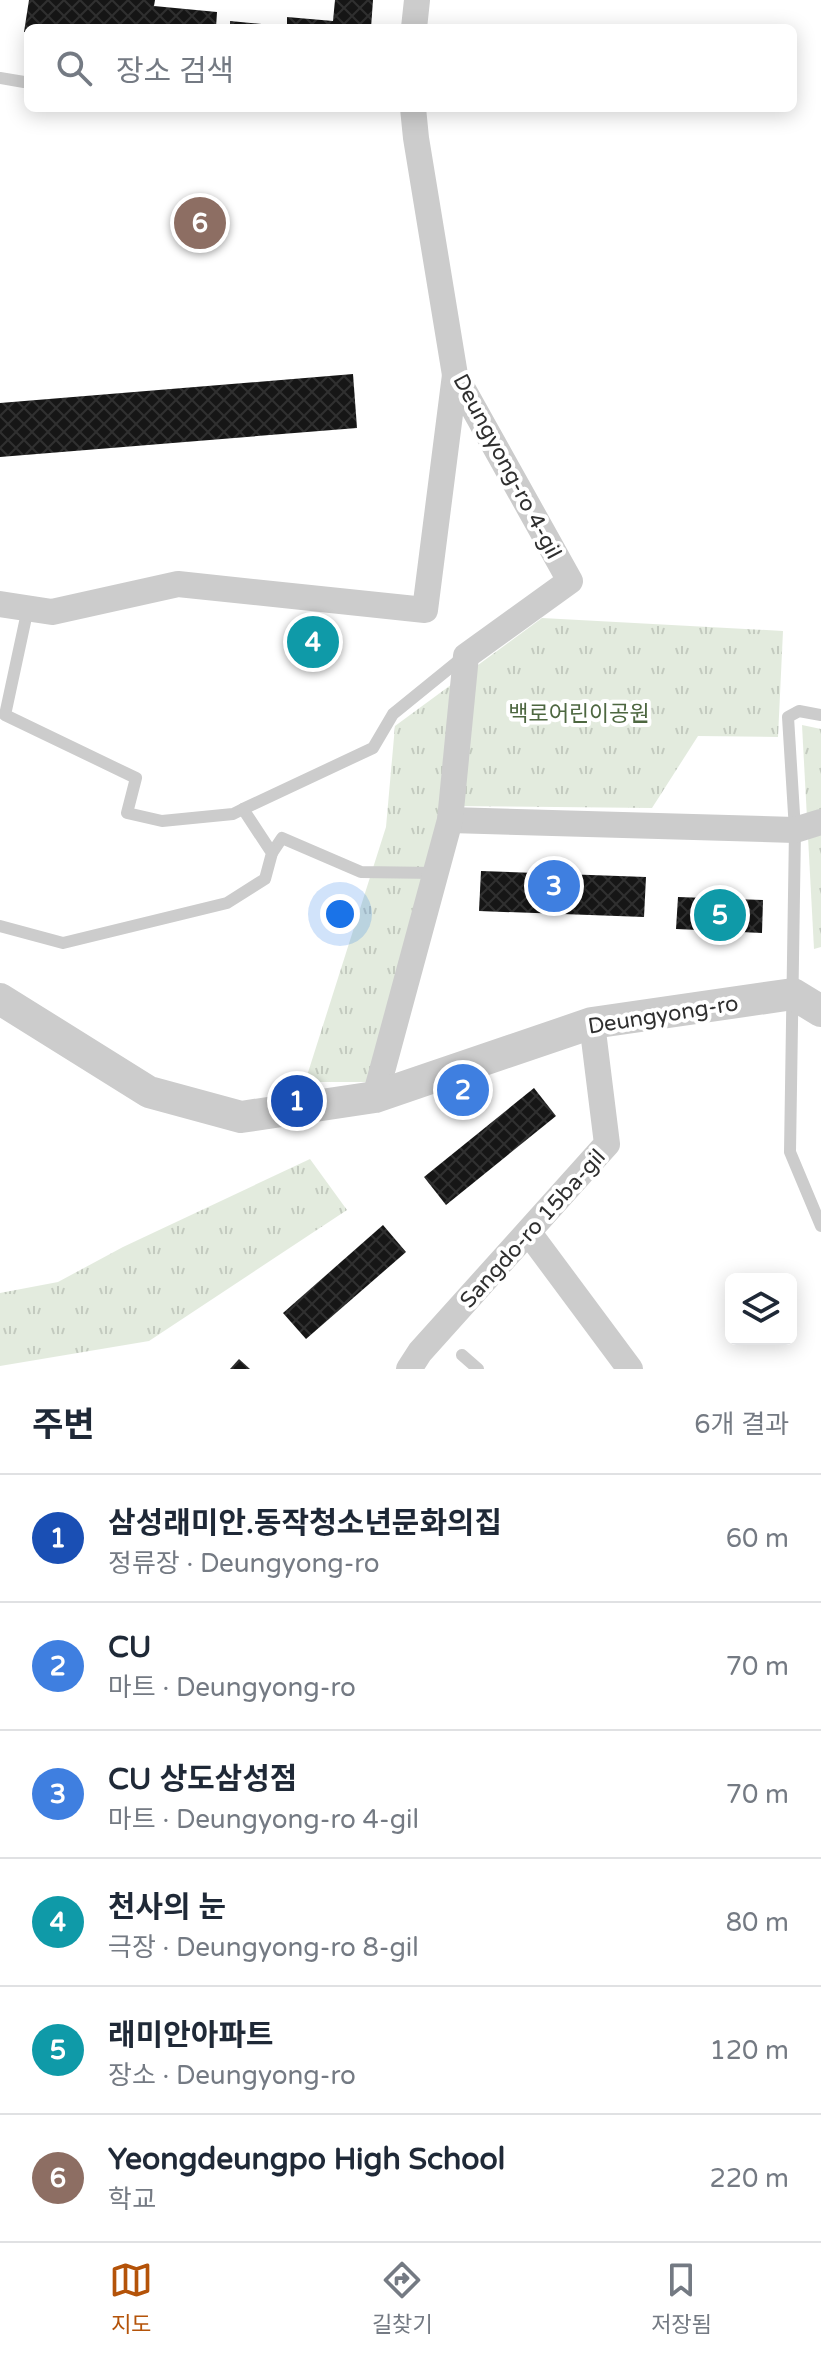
<!DOCTYPE html>
<html lang="ko">
<head>
<meta charset="utf-8">
<style>
  :root { --surface:#fff; --page:#f2f2f3; --text:#1f2937; --muted:#747a83; --line:#e0e1e3; --accent:#b45309 }
  body { margin:0; font-family:"Varela Round","Noto Sans KR",sans-serif; background:var(--page); color:var(--text) }
  .controls { position:absolute; right:24px; bottom:24px; display:grid; overflow:hidden; border-radius:12px; box-shadow:0 4px 20px #0003 }
  .controls button { width:72px; height:72px; display:grid; place-items:center; padding:0; border:0; border-bottom:2px solid var(--line); background:var(--surface); color:var(--text); font:40px sans-serif }
  .you { position:absolute; left:340px; top:914px; width:28px; height:28px; margin:-20px; border:6px solid #fff; border-radius:50%; background:#1a73e8; box-shadow:0 0 0 12px #1a73e833 }
  .badge { display:grid; place-items:center; width:52px; height:52px; border-radius:50%; background:var(--accent); color:#fff; font-size:26px; font-weight:700 }
  .pin { position:absolute; translate:-50% -50%; border:4px solid #fff; box-shadow:0 2px 8px #0006 }
  .list { margin:0; padding:0; list-style:none }
  h2 { display:flex; justify-content:space-between; align-items:center; height:104px; margin:0; padding:0 32px; font-size:34px }
  h2 small { font-size:26px; font-weight:400; color:var(--muted) }
  .list li { display:grid; grid-template-columns:52px 1fr auto; gap:24px; align-items:center; box-sizing:border-box; height:128px; padding:0 32px; border-top:2px solid var(--line) }
  .list b { display:block; font-size:30px; white-space:nowrap }
  .list p { margin:0; font-size:26px; white-space:nowrap; color:var(--muted) }
  .list em { font-size:26px; font-style:normal; color:var(--muted) }
  .icon { flex:none; width:44px; height:44px; fill:none; stroke:currentColor; stroke-width:2; stroke-linecap:round; stroke-linejoin:round }
  .map { position:relative; flex:none; width:821px; height:1369px; overflow:hidden }
  .search { position:absolute; background:var(--surface); box-shadow:0 4px 20px #0003; left:24px; right:24px; top:24px; height:88px; display:flex; align-items:center; gap:20px; box-sizing:border-box; padding:0 28px; border-radius:12px; color:var(--muted); font-size:30px }
  .sheet { height:872px; background:var(--surface) }
  nav { display:flex; justify-content:space-around; align-items:center; box-sizing:border-box; height:112px; border-top:2px solid var(--line); background:var(--surface); font-size:22px; color:var(--muted) }
  nav a { display:grid; justify-items:center; gap:4px }
  nav .on { color:var(--accent) }
  .map>svg:first-child { display:block }
  .park { fill:url(#park-tufts) }
  .building { fill:url(#building-cross-hatch) }
  .lines { fill:none; stroke-linecap:round; stroke-linejoin:round }
  .service { stroke:#ccc; stroke-width:12 }
  .minor { stroke:#ccc; stroke-width:26 }
  .tertiary { stroke:#ccc; stroke-width:32 }
  .labels { text-anchor:middle; stroke-width:8; stroke-linejoin:round; paint-order:stroke }
  .street-label { font-size:22px; fill:#2f2f2f; stroke:#fff }
  .park-label { font-size:22px; fill:#4d6740; stroke:#fff }
</style>
</head>
<body>
<div class="map">
<svg width="821" height="1369" viewBox="0 0 821 1369">
  <defs>
    <pattern id="park-tufts" width="24" height="20" patternUnits="userSpaceOnUse" patternTransform="scale(2)"><rect width="24" height="20" fill="#e3ebde"/><path d="M3 7l-1-3M5 7V3M7 7l1-3M15 17l-1-3M17 17v-4M19 17l1-3" fill="none" stroke="#c3cabf"/></pattern>
    <pattern id="building-cross-hatch" width="8" height="8" patternUnits="userSpaceOnUse" patternTransform="scale(2)"><rect width="8" height="8" fill="#161616"/><path d="M0 0l8 8M0 8l8-8" fill="none" stroke="#303030"/></pattern>
  </defs>
  <rect width="100%" height="100%" fill="#fff"/>
  <g class="park">
    <path d="M542 618 783 631 778 737 698 736 652 808 449 806 367 1082H305L386 827 395 726Z"/>
    <path d="M802 725 821 729V947L814 949Z"/>
    <path d="M310 1159 347 1210 149 1341 0 1366V1293L58 1282 123 1247Z"/>
  </g>
  <g class="building">
    <path d="M29 0H155L154 6 217 12 216 28H28V32H24Z"/>
    <path d="M335 0H373L371 28H287V17L333 21Z"/>
    <path d="M230 21 282 26 281 28H230Z"/>
    <path d="M353 374 357 428 0 457V403Z"/>
    <path d="M481 871 646 877 644 917 479 911Z"/>
    <path d="M678 897 763 900 762 933 676 929Z"/>
    <path d="M534 1088 556 1116 446 1205 424 1177Z"/>
    <path d="M383 1225 406 1252 306 1339 283 1313Z"/>
    <path d="M239 1359 250 1369H230Z"/>
  </g>
  <g class="lines">
    <g class="service">
      <path d="M0 78 24 82"/>
      <path d="M28 608 5 715 136 778 127 813 162 821 233 814 243 809 373 748 393 714 462 658"/>
      <path d="M821 715 799 711 788 717 795 830 790 1152 821 1226"/>
      <path d="M272 853 282 838 361 872 436 873"/>
      <path d="M0 926 63 943 227 903 265 879 272 853 243 809"/>
      <path d="M462 1355 478 1369"/>
    </g>
    <g class="minor">
      <path d="M414 28 417 0"/>
      <path d="M0 604 52 612 178 584 425 610 455 375"/>
      <path d="M450 820 795 830 821 822"/>
      <path d="M375 1097 450 820 466 656 570 581 455 375 416 138 413 108"/>
      <path d="M529 1233 630 1369"/>
      <path d="M409 1369 420 1352 607 1144 592 1023"/>
    </g>
    <path class="tertiary" d="M0 999 149 1092 241 1117 375 1097 592 1023 793 994 821 1011"/>
  </g>
  <g class="labels">
    <g class="street-label">
      <text transform="translate(508 466) rotate(62)" y="8">Deungyong-ro 4-gil</text>
      <text transform="translate(663 1014) rotate(-9)" y="8">Deungyong-ro</text>
      <text transform="translate(532 1228) rotate(-48)" y="8">Sangdo-ro 15ba-gil</text>
    </g>
    <g class="park-label">
      <text x="579" y="721">백로어린이공원</text>
    </g>
  </g>
</svg>
<div class="controls">
<button><svg class="icon" aria-label="layers" viewBox="0 0 24 24"><path d="M12 4l9 5-9 5-9-5zM3 14l9 5 9-5"/></svg></button>
</div>
<div class="you"></div>
<div class="pin badge" style="left:297px;top:1101px;background:#1a4fb4">1</div>
<div class="pin badge" style="left:463px;top:1090px;background:#3f7fe0">2</div>
<div class="pin badge" style="left:554px;top:886px;background:#3f7fe0">3</div>
<div class="pin badge" style="left:313px;top:642px;background:#0f9aa8">4</div>
<div class="pin badge" style="left:720px;top:915px;background:#0f9aa8">5</div>
<div class="pin badge" style="left:200px;top:223px;background:#8d6e63">6</div>
<div class="search"><svg class="icon" aria-label="search" viewBox="0 0 24 24"><circle cx="10" cy="10" r="6"/><path d="M15 15l6 6"/></svg>장소 검색</div>
</div>
<section class="sheet">
<h2>주변<small>6개 결과</small></h2>
<ul class="list">
<li><span class="badge" style="background:#1a4fb4">1</span><div><b>삼성래미안.동작청소년문화의집</b><p>정류장 · Deungyong-ro</p></div><em>60 m</em></li>
<li><span class="badge" style="background:#3f7fe0">2</span><div><b>CU</b><p>마트 · Deungyong-ro</p></div><em>70 m</em></li>
<li><span class="badge" style="background:#3f7fe0">3</span><div><b>CU 상도삼성점</b><p>마트 · Deungyong-ro 4-gil</p></div><em>70 m</em></li>
<li><span class="badge" style="background:#0f9aa8">4</span><div><b>천사의 눈</b><p>극장 · Deungyong-ro 8-gil</p></div><em>80 m</em></li>
<li><span class="badge" style="background:#0f9aa8">5</span><div><b>래미안아파트</b><p>장소 · Deungyong-ro</p></div><em>120 m</em></li>
<li><span class="badge" style="background:#8d6e63">6</span><div><b>Yeongdeungpo High School</b><p>학교</p></div><em>220 m</em></li>
</ul>
</section>
<nav>
<a class="on"><svg class="icon" aria-label="map" viewBox="0 0 24 24"><path d="M3 6l6-2 6 2 6-2v14l-6 2-6-2-6 2zM9 4v14M15 6v14"/></svg>지도</a>
<a><svg class="icon" aria-label="directions" viewBox="0 0 24 24"><path d="M12 3l9 9-9 9-9-9zM9 14v-3h6M13 9l2 2-2 2"/></svg>길찾기</a>
<a><svg class="icon" aria-label="saved" viewBox="0 0 24 24"><path d="M7 4h10v16l-5-4-5 4z"/></svg>저장됨</a>
</nav>
</body>
</html>
